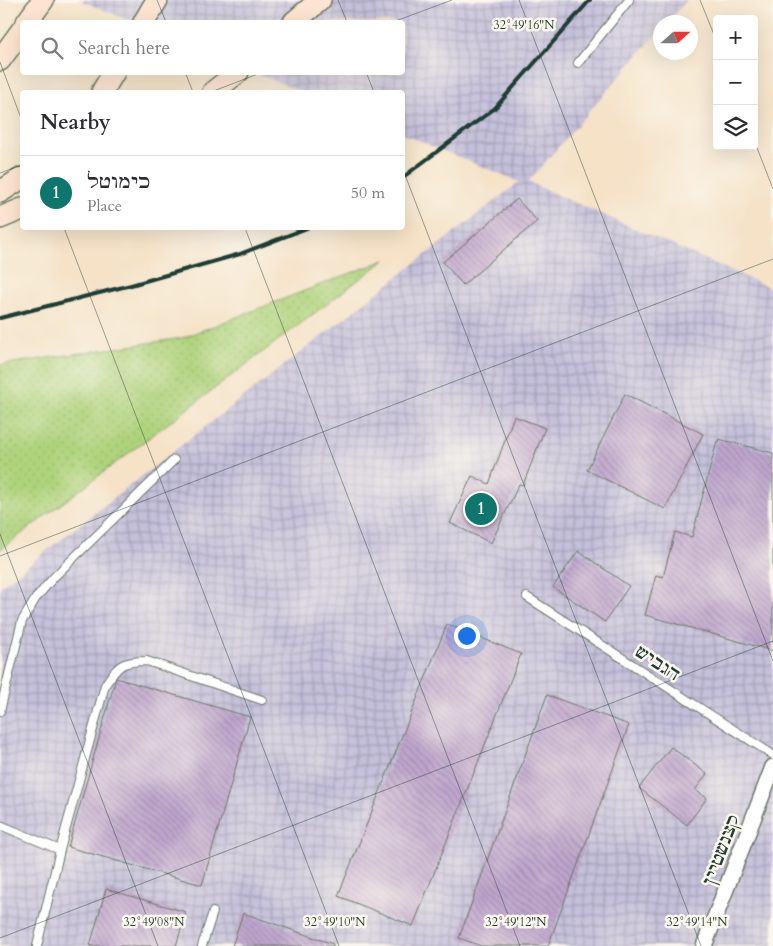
<!DOCTYPE html>
<html lang="en">
<head>
<meta charset="utf-8">
<style>
  :root { --surface:#fff; --page:#f7f7f7; --text:#2b2b33; --muted:#7c7c81; --line:#e1e1e2; --accent:#0f766e }
  body { margin:0; font-family:Cardo,"Frank Ruhl Libre",serif; background:var(--page); color:var(--text) }
  .controls { position:absolute; right:15px; top:15px; display:grid; overflow:hidden; border-radius:5px; box-shadow:0 5px 20px #0002 }
  .controls button { width:45px; height:45px; display:grid; place-items:center; padding:0; border:0; border-bottom:1px solid var(--line); background:var(--surface); color:var(--text); font:25px sans-serif }
  .compass { position:absolute; left:653px; top:15px; width:45px; height:45px; border-radius:50%; background:var(--surface); box-shadow:0 5px 20px #0002; rotate:69deg }
  .you { position:absolute; left:466px; top:635px; width:18px; height:18px; margin:-12px; border:4px solid #fff; border-radius:50%; background:#1a73e8; box-shadow:0 0 0 8px #1a73e833 }
  .badge { display:grid; place-items:center; width:32px; height:32px; border-radius:50%; background:var(--accent); color:#fff; font-size:16px; font-weight:700 }
  .pin { position:absolute; translate:-50% -50%; border:2px solid #fff; box-shadow:0 1px 5px #0006 }
  .list { margin:0; padding:0; list-style:none }
  h2 { display:flex; justify-content:space-between; align-items:center; height:65px; margin:0; padding:0 20px; font-size:21px }
  h2 small { font-size:16px; font-weight:400; color:var(--muted) }
  .list li { display:grid; grid-template-columns:32px 1fr auto; gap:15px; align-items:center; box-sizing:border-box; height:75px; padding:0 20px; border-top:1px solid var(--line) }
  .list b { display:block; font-size:19px; white-space:nowrap }
  .list p { margin:0; font-size:16px; white-space:nowrap; color:var(--muted) }
  .list em { font-size:16px; font-style:normal; color:var(--muted) }
  .icon { flex:none; width:28px; height:28px; fill:none; stroke:currentColor; stroke-width:2; stroke-linecap:round; stroke-linejoin:round }
  .map { position:relative; flex:none; width:773px; height:946px; overflow:hidden }
  .search { position:absolute; background:var(--surface); box-shadow:0 5px 20px #0002; left:20px; top:20px; width:385px; height:55px; display:flex; align-items:center; gap:12px; box-sizing:border-box; padding:0 18px; border-radius:5px; color:var(--muted); font-size:19px }
  .panel { position:absolute; background:var(--surface); box-shadow:0 5px 20px #0002; left:20px; top:90px; width:385px; height:140px; border-radius:5px }
  .map>svg:first-child { display:block }
  .industrial { fill:url(#industrial-grid) }
  .green { fill:url(#green-dots); stroke:#678858 }
  .building { fill:url(#building-back-hatch) }
  .lines { fill:none; stroke-linecap:round; stroke-linejoin:round }
  .lane-casing { stroke:#6a7767; stroke-width:10 }
  .street-casing { stroke:#6a7767; stroke-width:18 }
  .secondary-casing { stroke:#6a7767; stroke-width:24 }
  .lane { stroke:#fff; stroke-width:8 }
  .street { stroke:#fff; stroke-width:15 }
  .secondary { stroke:#fce5d0; stroke-width:21 }
  .rail { stroke:#1f3d34; stroke-width:4 }
  .ticks { fill:none; stroke:#1f3d34; stroke-width:1; stroke-opacity:0.45 }
  .labels { text-anchor:middle; stroke-width:5; stroke-linejoin:round; paint-order:stroke }
  .street-label { font-size:18px; fill:#1f3d34; stroke:#fbf7ec }
  .ticks-label { font-size:12px; text-anchor:middle; fill:#1f3d34; stroke:#fbf7ec; stroke-width:5; stroke-linejoin:round; paint-order:stroke }
</style>
</head>
<body>
<div class="map">
<svg width="773" height="946" viewBox="0 0 773 946">
  <defs>
    <pattern id="industrial-grid" width="8" height="8" patternUnits="userSpaceOnUse" patternTransform="scale(1.25)"><rect width="8" height="8" fill="#c5c0da"/><path d="M0 4h8M4 0v8" fill="none" stroke="#9f9db2"/></pattern>
    <pattern id="green-dots" width="8" height="8" patternUnits="userSpaceOnUse" patternTransform="scale(1.25)"><rect width="8" height="8" fill="#afd37c"/><path d="M2 2h.1M6 6h.1" fill="none" stroke="#96b66c" stroke-width="1.8" stroke-linecap="round"/></pattern>
    <pattern id="building-back-hatch" width="6" height="6" patternUnits="userSpaceOnUse" patternTransform="scale(1.25)"><rect width="6" height="6" fill="#c0a6cd"/><path d="M-1 5l2 2M0 0l6 6M5-1l2 2" fill="none" stroke="#9b88a7"/></pattern>
  </defs>
  <rect width="100%" height="100%" fill="#fbf7ec"/>
  <filter id="ink" filterUnits="userSpaceOnUse"><feTurbulence type="fractalNoise" baseFrequency=".02" numOctaves="2"/><feDisplacementMap in="SourceGraphic" scale="10" xChannelSelector="R" yChannelSelector="G"/><feConvolveMatrix kernelMatrix="1 2 1 2 8 2 1 2 1" color-interpolation-filters="sRGB"/></filter>
  <filter id="wash" filterUnits="userSpaceOnUse"><feTurbulence type="fractalNoise" baseFrequency=".0096" numOctaves="4" result="noise"/><feDisplacementMap in="SourceGraphic" scale="20" xChannelSelector="R" yChannelSelector="G"/><feGaussianBlur stdDeviation="1.12" result="paint"/><feColorMatrix in="noise" values="0 0 0 0 0 0 0 0 0 0 0 0 0 0 0 0 0 1.4 0 .05"/><feComposite in="paint" operator="in"/></filter>
  <g filter="url(#wash)">
    <rect width="100%" height="100%" fill="#f5e2c7"/>
    <path class="industrial" d="M79 0H687L667 22H660V30L528 182 773 289V946H0V587L519 182 403 134 402 92H303L255 73 402 72V22H134Z"/>
    <path class="green" d="M385 260 0 550V365L182 338Z"/>
    <g id="blocks">
      <g class="building">
        <path d="M517 199 537 221 463 285 443 262Z"/>
        <path d="M625 394 703 434 665 509 587 470Z"/>
        <path d="M514 416 545 428 523 485 519 484 491 543 450 523 472 476 489 484Z"/>
        <path d="M719 439 773 453V651L645 615 656 575 663 577 675 532 692 537 717 441 718 442Z"/>
        <path d="M578 551 629 586 605 622 553 587Z"/>
        <path d="M447 624 521 654 413 926 338 896Z"/>
        <path d="M116 678 250 717 202 885 68 847Z"/>
        <path d="M547 695 629 725 548 946H481L459 938Z"/>
        <path d="M671 747 707 774 695 790 707 798 687 825 639 788Z"/>
        <path d="M106 889 186 912 176 946H90Z"/>
        <path d="M243 913 333 944V946H232Z"/>
      </g>
    </g>
  </g>
  <g filter="url(#ink)">
    <use href="#blocks" fill-opacity="0" stroke="#6a7767" stroke-width="1"/>
    <g class="lines">
      <g class="lane-casing">
        <g id="lane">
          <path d="M578 63 629 0"/>
          <path d="M527 597 773 755"/>
          <path d="M0 711 22 621 36 598 53 578 174 460"/>
          <path d="M0 825 60 850"/>
          <path d="M37 946 60 850 105 685C119 664 122 661 147 661L262 700"/>
          <path d="M202 946 213 912"/>
        </g>
      </g>
      <g class="street-casing">
        <path id="street" d="M704 946 773 767"/>
      </g>
      <g class="secondary-casing">
        <g id="secondary">
          <path d="M27 22 43 0"/>
          <path d="M144 22 157 0"/>
          <path d="M294 22 320 0"/>
          <path d="M0 60 22 30"/>
          <path d="M102 92 114 72"/>
          <path d="M213 92 238 72"/>
          <path d="M0 192 22 178"/>
          <path d="M0 218 22 209"/>
        </g>
      </g>
      <use href="#lane" class="lane"/>
      <use href="#street" class="street"/>
      <use href="#secondary" class="secondary"/>
      <g class="rail">
        <path d="M402 178 495 108 590 0"/>
        <path d="M0 318 131 285 240 254 307 228"/>
      </g>
    </g>
  </g>
  <path class="ticks" d="M157 0 166 22M338 0 347 22M519 0 773 661M700 0 717 42M393 22 452 0M0 62 22 121M185 72 193 92M366 72 374 92M211 92 263 72M754 140 773 189M402 167 701 946M0 173 22 165M64 228 339 946M245 228 520 946M0 534 158 946M0 556 773 259M0 938 773 641"/>
  <g class="labels">
    <g class="street-label">
      <text transform="translate(658 663) rotate(33)" y="6">הגביש</text>
      <text transform="translate(721 850) rotate(-69)" y="6">קצנשטיין</text>
    </g>
  </g>
  <g class="ticks-label">
    <text x="524" y="29">32°49'16"N</text>
    <text x="154" y="926">32°49'08"N</text>
    <text x="335" y="926">32°49'10"N</text>
    <text x="516" y="926">32°49'12"N</text>
    <text x="697" y="926">32°49'14"N</text>
  </g>
</svg>
<div class="controls">
<button>+</button>
<button>−</button>
<button><svg class="icon" aria-label="layers" viewBox="0 0 24 24"><path d="M12 4l9 5-9 5-9-5zM3 14l9 5 9-5"/></svg></button>
</div>
<svg class="compass" viewBox="-18 -18 36 36"><path d="M0-13l5 13h-10z" fill="#e53935"/><path d="M0 13l5-13h-10z" fill="#7c7c81"/></svg>
<div class="you"></div>
<div class="pin badge" style="left:481px;top:509px">1</div>
<div class="search"><svg class="icon" aria-label="search" viewBox="0 0 24 24"><circle cx="10" cy="10" r="6"/><path d="M15 15l6 6"/></svg>Search here</div>
<section class="panel">
<h2>Nearby<small></small></h2>
<ul class="list">
<li><span class="badge">1</span><div><b>כימוטל</b><p>Place</p></div><em>50 m</em></li>
</ul>
</section>
</div>
</body>
</html>
